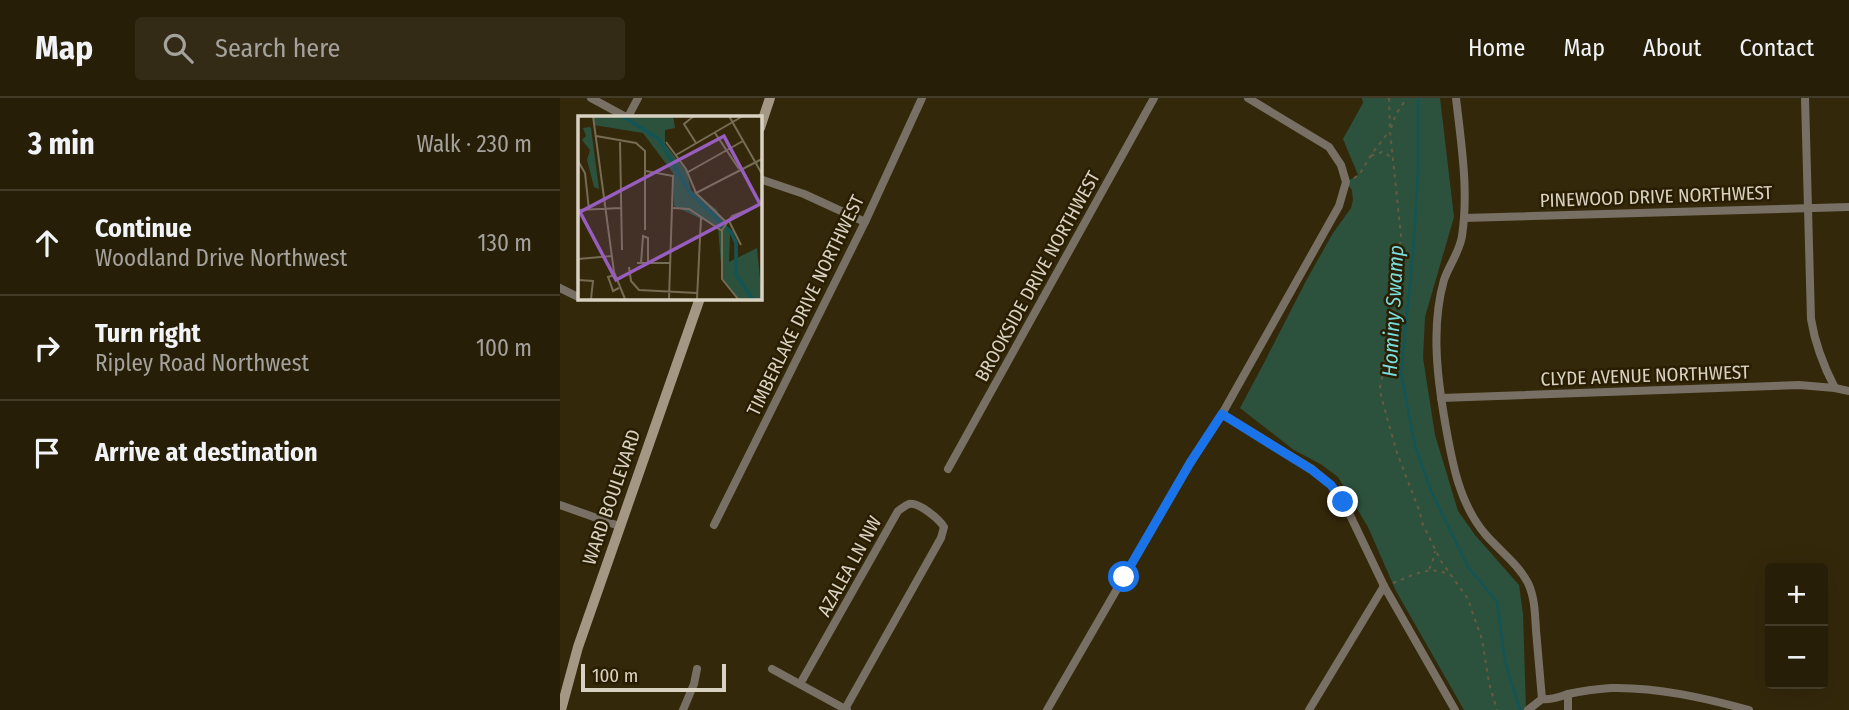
<!DOCTYPE html>
<html lang="en">
<head>
<meta charset="utf-8">
<style>
  :root { --surface:#271e08; --page:#332b16; --text:#f1f3f6; --muted:#a4a29c; --line:#433c29 }
  body { margin:0; font-family:"Fira Sans Condensed",sans-serif; background:var(--page); color:var(--text) }
  .controls { position:absolute; right:21px; bottom:21px; display:grid; overflow:hidden; border-radius:7px; box-shadow:0 7px 28px #0002 }
  .controls button { width:63px; height:63px; display:grid; place-items:center; padding:0; border:0; border-bottom:2px solid var(--line); background:var(--surface); color:var(--text); font:35px sans-serif }
  .scale { position:absolute; left:21px; bottom:18px; width:145px; box-sizing:border-box; padding-left:7px; border:4px solid #d9d2c2; border-top:0; font-size:19px; line-height:24px; white-space:nowrap; color:#d9d2c2; -webkit-text-stroke:5px #2a1e02; paint-order:stroke }
  .stop { position:absolute; width:21px; height:21px; margin:-16px; border:5px solid #1a73e8; border-radius:50%; background:#fff }
  .stop.end { background:#1a73e8; border-color:#fff; box-shadow:0 2px 7px #0008 }
  .list { margin:0; padding:0; list-style:none }
  h2 { display:flex; justify-content:space-between; align-items:center; height:91px; margin:0; padding:0 28px; font-size:30px }
  h2 small { font-size:23px; font-weight:400; color:var(--muted) }
  .list li { display:grid; grid-template-columns:46px 1fr auto; gap:21px; align-items:center; box-sizing:border-box; height:105px; padding:0 28px; border-top:2px solid var(--line) }
  .list b { display:block; font-size:26px; white-space:nowrap }
  .list p { margin:0; font-size:23px; white-space:nowrap; color:var(--muted) }
  .list em { font-size:23px; font-style:normal; color:var(--muted) }
  .icon { flex:none; width:38px; height:38px; fill:none; stroke:currentColor; stroke-width:2; stroke-linecap:round; stroke-linejoin:round }
  .map { position:relative; flex:none; width:1289px; height:612px; overflow:hidden }
  header { display:flex; align-items:center; gap:42px; box-sizing:border-box; height:98px; padding:0 35px; background:var(--surface); border-bottom:2px solid var(--line) }
  header strong { font-size:33px }
  nav { display:flex; gap:38px; margin-inline-start:auto; font-size:24px }
  .search { width:490px; height:63px; background:var(--page); display:flex; align-items:center; gap:18px; box-sizing:border-box; padding:0 24px; border-radius:7px; color:var(--muted); font-size:26px }
  main { display:flex }
  aside { flex:1; background:var(--surface) }
  .map>svg:first-child { display:block }
  .green { fill:#2c523e }
  .lines { fill:none; stroke-linecap:round; stroke-linejoin:round }
  .stream { stroke:#135556; stroke-width:2.5 }
  .path { stroke:#665b42; stroke-width:2; stroke-dasharray:3.5 5; stroke-linecap:butt }
  .street { stroke:#787064; stroke-width:8 }
  .secondary { stroke:#a49884; stroke-width:10 }
  .route { stroke:#1a73e8; stroke-width:9 }
  .labels { text-anchor:middle; stroke-width:5; stroke-linejoin:round; paint-order:stroke }
  .street-label { font-size:19px; fill:#d9d2c2; stroke:#2a1e02 }
  .water-label { font-size:21px; font-style:italic; fill:#79dcdd; stroke:#2a1e02 }
  .inset-river { fill:none; stroke:#135556; stroke-width:3.5 }
  .inset-road { fill:none; stroke:#766c54; stroke-width:2 }
  .view { fill:#975ec0; fill-opacity:0.15; stroke:#975ec0; stroke-width:3.5 }
  .inset-edge { fill:none; stroke:#d9d2c2; stroke-width:3.5 }
</style>
</head>
<body>
<header>
<strong>Map</strong>
<div class="search"><svg class="icon" aria-label="search" viewBox="0 0 24 24"><circle cx="10" cy="10" r="6"/><path d="M15 15l6 6"/></svg>Search here</div>
<nav><a>Home</a><a>Map</a><a>About</a><a>Contact</a></nav>
</header>
<main>
<aside>
<h2>3 min<small>Walk · 230 m</small></h2>
<ul class="list">
<li><svg class="icon" aria-label="ahead" viewBox="0 0 24 24"><path d="M12 20V5M6 11l6-6 6 6"/></svg><div><b>Continue</b><p>Woodland Drive Northwest</p></div><em>130 m</em></li>
<li><svg class="icon" aria-label="right" viewBox="0 0 24 24"><path d="M7 20v-9h11M14 6l5 5-5 5"/></svg><div><b>Turn right</b><p>Ripley Road Northwest</p></div><em>100 m</em></li>
<li><svg class="icon" aria-label="arrive" viewBox="0 0 24 24"><path d="M6 21V4h12l-3 4 3 4H6"/></svg><div><b>Arrive at destination</b></div></li>
</ul>
</aside>
<div class="map">
<svg width="1289" height="612" viewBox="0 0 1289 612">
  <rect width="100%" height="100%" fill="#34280b"/>
  <path class="green" d="M802 0H880L894 119 865 219 863 260 875 337 898 413 915 437 959 487 963 516 966 612H904L836 493 808 429 778 379 762 367 734 352 680 310 704 265 747 181 773 135 791 110 793 102 792 92 786 84 798 77 783 41 803 5Z"/>
  <g class="lines">
    <path class="stream" d="M858 0V76L853 155 841 275 855 348 871 393 908 469 937 504 945 564 960 612"/>
    <g class="path">
      <path d="M829 0 830 33 841 138 834 192 832 234 820 289 821 298 837 355 859 412 863 427 881 463 908 501 914 519 922 541 929 585 937 612"/>
      <path d="M831 30 836 16 847 0"/>
      <path d="M811 58 822 54 828 57 833 62"/>
      <path d="M794 80 799 77 813 54 828 35"/>
      <path d="M869 471 872 466 875 453"/>
      <path d="M833 485C852 478 870 466 890 477"/>
    </g>
    <g class="street">
      <path d="M31 0 66 19"/>
      <path d="M896 0C901 44 909 93 902 138 900 153 889 167 884 182 871 228 877 278 885 324 892 364 899 406 926 437 940 453 958 466 968 485 975 500 975 517 976 532 978 555 980 578 982 601"/>
      <path d="M1245 0 1251 221C1255 246 1263 267 1275 290"/>
      <path d="M68 19 78 0"/>
      <path d="M200 81 244 96 305 124"/>
      <path d="M904 120 1289 109"/>
      <path d="M0 190 16 198"/>
      <path d="M881 300 1239 287 1275 290 1289 293"/>
      <path d="M662 316 752 371 771 387 789 415 824 488 895 612"/>
      <path d="M388 371 594 0"/>
      <path d="M0 407 59 428"/>
      <path d="M154 427 305 124 362 0"/>
      <path d="M212 571 287 612"/>
      <path d="M240 586 338 413C341 411 346 407 349 406 359 404 379 421 384 429L381 440 285 611"/>
      <path d="M123 612 134 586 137 571"/>
      <path d="M487 612 630 365 662 316 779 108 786 84 781 67 769 49 688 0"/>
      <path d="M749 612 824 488"/>
      <path d="M968 612 982 601C993 602 998 599 1008 596 1022 593 1037 591 1051 590 1097 589 1145 600 1189 612"/>
      <path d="M1008 612V596"/>
    </g>
    <g class="secondary">
      <path d="M200 30 210 0"/>
      <path d="M1 612 18 549 140 200"/>
    </g>
  </g>
  <g class="lines">
    <path class="route" d="M564 479 630 365 662 316 752 372 771 387 783 404"/>
  </g>
  <g class="labels">
    <g class="street-label">
      <text transform="translate(1096 98) rotate(-2)" y="7">PINEWOOD DRIVE NORTHWEST</text>
      <text transform="translate(477 178) rotate(-61)" y="7">BROOKSIDE DRIVE NORTHWEST</text>
      <text transform="translate(245 207) rotate(-64)" y="7">TIMBERLAKE DRIVE NORTHWEST</text>
      <text transform="translate(1085 277) rotate(-2)" y="7">CLYDE AVENUE NORTHWEST</text>
      <text transform="translate(51 399) rotate(-71)" y="7">WARD BOULEVARD</text>
      <text transform="translate(289 468) rotate(-61)" y="7">AZALEA LN NW</text>
    </g>
    <g class="water-label">
      <text transform="translate(833 213) rotate(-87)" y="7">Hominy Swamp</text>
    </g>
  </g>
  <g transform="translate(18 18)">
    <rect width="184" height="184" fill="#34280b"/>
    <path d="M16 0H95L97 12 87 14V28L109 56 113 74 138 93 152 117 151 146 179 132 184 183H159L144 161 140 111 96 90 95 57 65 17 16 9ZM12 11 13 12 21 73 16 71 9 44 12 34 4 24 8 20 5 12Z" fill="#2c523e"/>
    <path class="inset-river" d="M44 0 81 23 112 77 153 116 158 127V159L175 183"/>
    <path class="inset-road" d="M15 0 36 156 47 183M116 0 106 8 118 27M151 0 184 58M137 17 161 53M18 20 58 27 67 35V114M42 26 44 134M88 26 108 53 118 77 147 105M98 39 165 0M0 45 7 57 11 94M68 55 95 60 91 183M110 56 165 25M118 77 184 43M95 92 111 93 144 115V163L160 183M0 94 43 92M150 103 163 129M144 114 154 100 184 88M0 143 34 140M59 147H92M63 147 65 120 70 122V147M51 151 53 165 61 174 119 177M37 159 30 161 32 166 35 175 41 172M0 164 15 165 13 183M119 183 123 102"/>
    <path class="view" d="M146 20 182 88 38 164 2 96Z"/>
    <rect width="184" height="184" class="inset-edge"/>
  </g>
</svg>
<div class="controls">
<button>+</button>
<button>−</button>
</div>
<div class="scale">100 m</div>
<div class="stop" style="left:564px;top:479px"></div>
<div class="stop end" style="left:783px;top:404px"></div>
</div>
</main>
</body>
</html>
